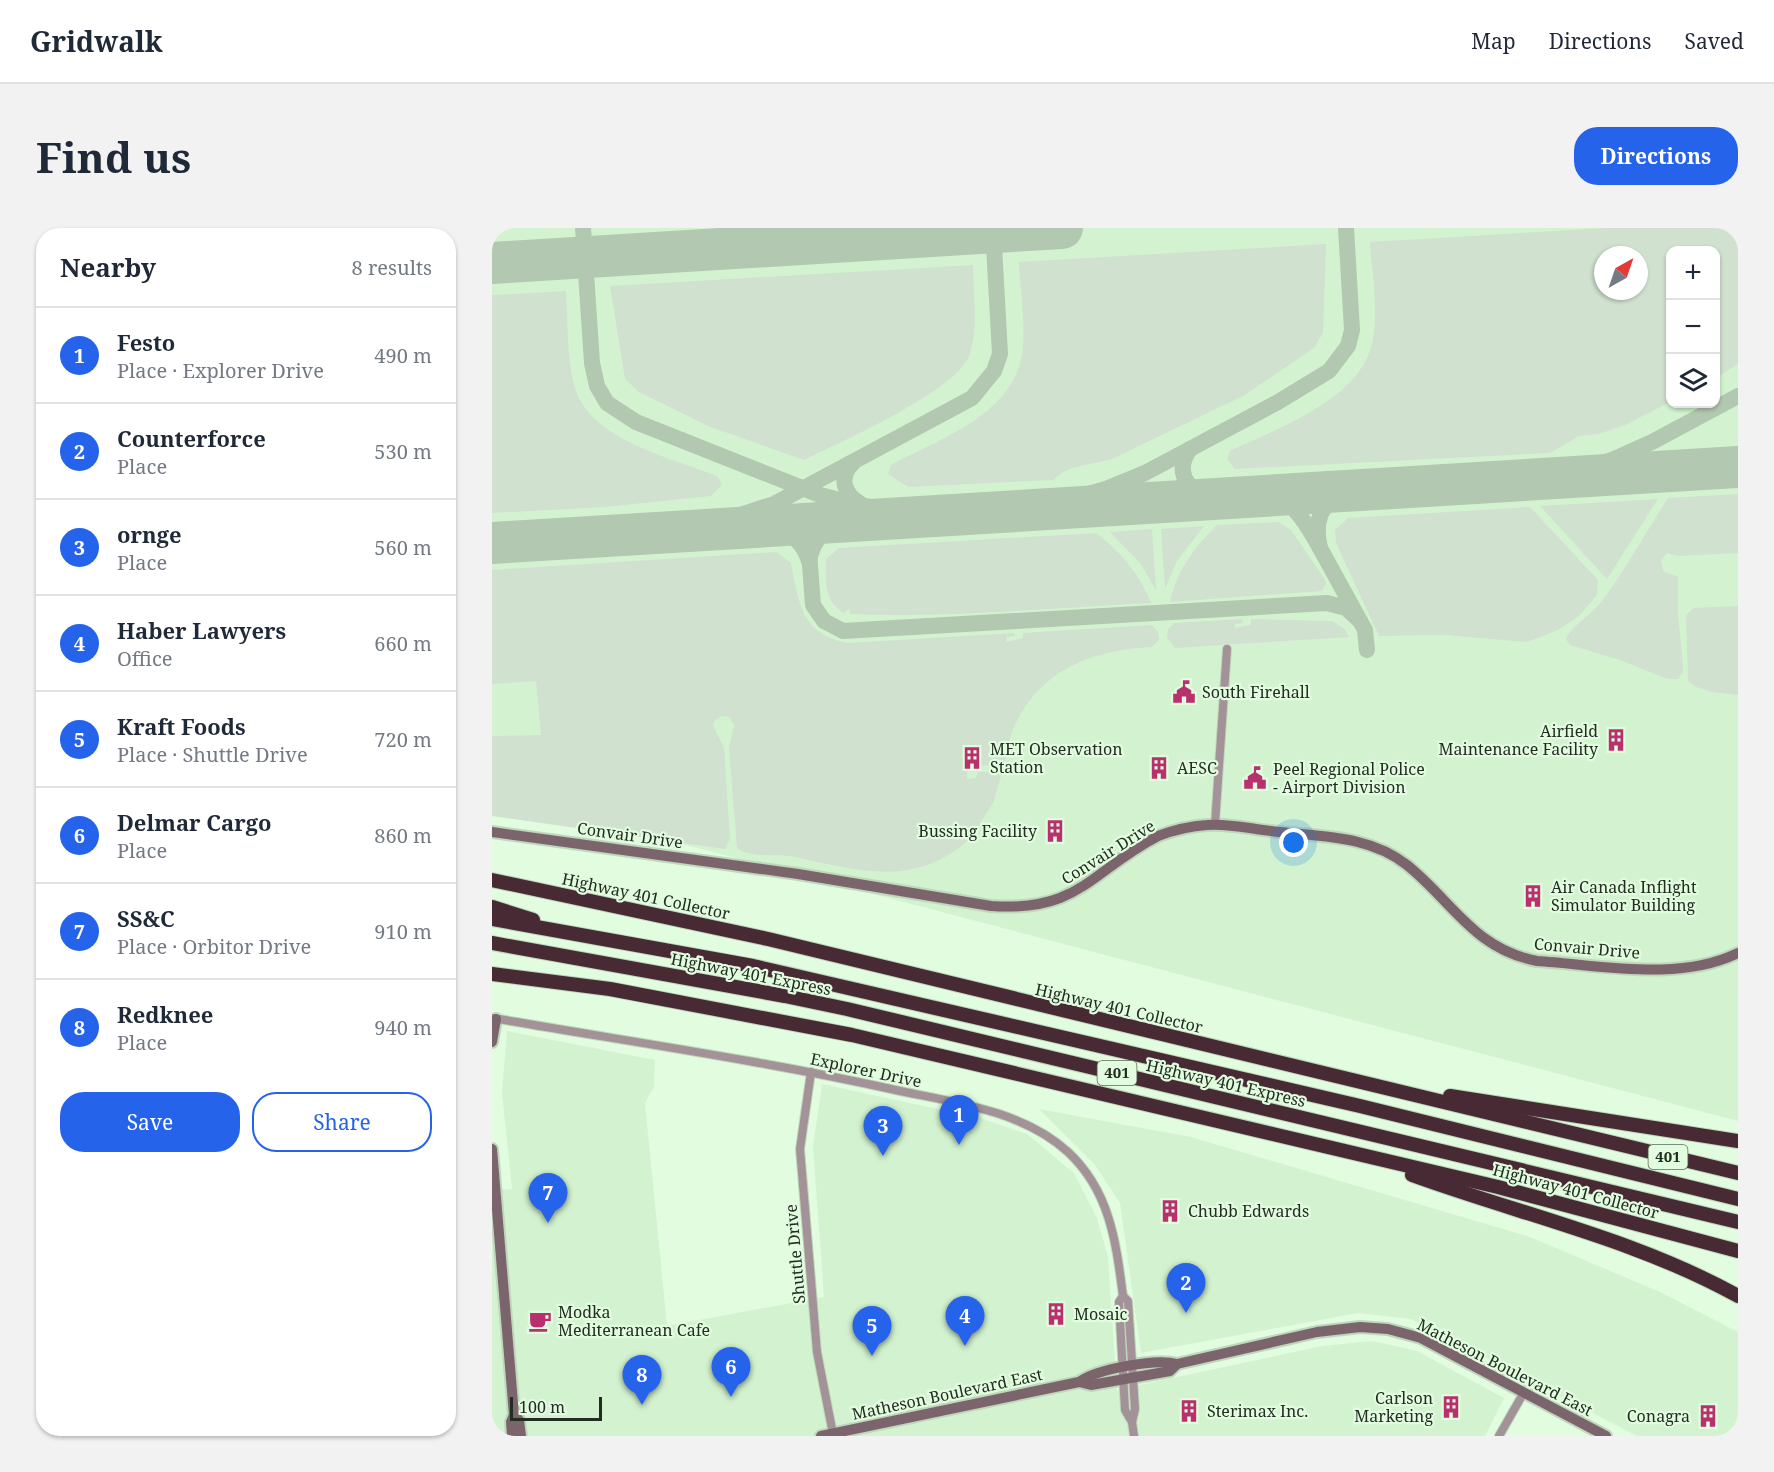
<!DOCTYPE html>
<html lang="en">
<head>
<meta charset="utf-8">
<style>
  :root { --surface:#fff; --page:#f2f2f3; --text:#1f2937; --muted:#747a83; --line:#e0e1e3; --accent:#2563eb }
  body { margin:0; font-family:"Noto Serif",serif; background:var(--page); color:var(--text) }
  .controls { position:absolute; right:18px; top:18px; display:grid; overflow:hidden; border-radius:12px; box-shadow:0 2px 4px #0004 }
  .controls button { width:54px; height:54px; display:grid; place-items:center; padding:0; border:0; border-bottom:2px solid var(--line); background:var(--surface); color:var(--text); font:30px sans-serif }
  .compass { position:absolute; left:1102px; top:18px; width:54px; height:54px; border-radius:50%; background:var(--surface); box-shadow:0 2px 4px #0004; rotate:40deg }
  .scale { position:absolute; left:18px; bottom:15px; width:92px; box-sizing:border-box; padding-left:6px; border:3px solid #222c21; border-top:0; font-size:16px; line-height:21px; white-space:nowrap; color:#222c21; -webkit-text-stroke:4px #e2fcdf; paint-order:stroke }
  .you { position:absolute; left:802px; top:615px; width:21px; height:21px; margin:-15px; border:4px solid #fff; border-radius:50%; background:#1a73e8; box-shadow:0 0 0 9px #1a73e833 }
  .badge { display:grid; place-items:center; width:39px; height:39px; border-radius:50%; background:var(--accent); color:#fff; font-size:20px; font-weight:700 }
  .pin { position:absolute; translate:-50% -50px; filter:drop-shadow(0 2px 3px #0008) }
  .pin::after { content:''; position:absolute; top:32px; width:21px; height:18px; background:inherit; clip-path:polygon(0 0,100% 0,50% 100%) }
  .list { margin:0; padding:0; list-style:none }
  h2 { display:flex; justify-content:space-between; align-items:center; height:78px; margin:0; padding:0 24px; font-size:26px }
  h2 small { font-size:20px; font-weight:400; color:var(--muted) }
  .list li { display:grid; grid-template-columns:39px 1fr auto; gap:18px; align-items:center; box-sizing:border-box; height:96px; padding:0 24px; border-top:2px solid var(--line) }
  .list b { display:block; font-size:22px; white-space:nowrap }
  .list p { margin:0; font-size:20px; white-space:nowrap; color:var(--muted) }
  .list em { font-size:20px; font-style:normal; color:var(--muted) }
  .actions { display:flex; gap:12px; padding:18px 24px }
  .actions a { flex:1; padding:14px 0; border:2px solid var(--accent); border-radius:24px; text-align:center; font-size:21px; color:var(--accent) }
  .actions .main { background:var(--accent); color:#fff }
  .icon { flex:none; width:33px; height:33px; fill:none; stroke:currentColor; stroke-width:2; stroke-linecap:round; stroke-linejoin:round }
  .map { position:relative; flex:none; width:1246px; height:1208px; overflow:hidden; border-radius:24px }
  header { display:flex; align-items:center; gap:36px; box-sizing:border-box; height:84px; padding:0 30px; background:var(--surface); border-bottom:2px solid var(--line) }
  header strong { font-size:28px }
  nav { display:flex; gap:33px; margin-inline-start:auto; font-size:21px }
  .intro { display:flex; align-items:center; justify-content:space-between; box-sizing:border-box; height:144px; padding:0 36px }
  h1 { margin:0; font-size:42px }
  .button { padding:15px 27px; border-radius:24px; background:var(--accent); color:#fff; font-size:21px; font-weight:700 }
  main { display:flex; gap:36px; padding:0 36px }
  aside { flex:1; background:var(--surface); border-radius:24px; box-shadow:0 2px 4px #0004 }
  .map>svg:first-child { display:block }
  .built { fill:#d3f3d0; fill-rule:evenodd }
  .green { fill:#d0e1cf; fill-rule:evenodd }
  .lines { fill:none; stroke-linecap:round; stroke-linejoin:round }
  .taxiway { stroke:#b2c8b0; stroke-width:16 }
  .runway { stroke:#b2c8b0; stroke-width:42 }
  .street-casing { stroke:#bfd7bd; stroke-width:10 }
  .secondary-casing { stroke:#bfd7bd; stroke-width:14 }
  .highway-casing { stroke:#bfd7bd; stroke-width:16 }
  .street { stroke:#a39297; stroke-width:8 }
  .secondary { stroke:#7c646c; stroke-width:10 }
  .highway { stroke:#482a34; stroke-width:14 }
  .labels { text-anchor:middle; stroke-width:4.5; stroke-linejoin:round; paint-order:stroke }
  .shield { fill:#e2fcdf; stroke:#5c6a5a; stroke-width:1.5 }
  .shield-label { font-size:15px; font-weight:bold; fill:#222c21 }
  .poi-label { font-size:16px; fill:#222c21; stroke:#e2fcdf; text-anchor:start }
  .street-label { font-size:16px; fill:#222c21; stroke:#e2fcdf }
</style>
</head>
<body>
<header>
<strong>Gridwalk</strong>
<nav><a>Map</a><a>Directions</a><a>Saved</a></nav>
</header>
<div class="intro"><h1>Find us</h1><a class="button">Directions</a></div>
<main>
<aside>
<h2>Nearby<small>8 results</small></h2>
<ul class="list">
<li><span class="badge">1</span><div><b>Festo</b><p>Place · Explorer Drive</p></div><em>490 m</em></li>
<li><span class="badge">2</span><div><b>Counterforce</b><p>Place</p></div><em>530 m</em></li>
<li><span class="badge">3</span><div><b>ornge</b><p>Place</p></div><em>560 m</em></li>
<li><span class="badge">4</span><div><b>Haber Lawyers</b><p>Office</p></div><em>660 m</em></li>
<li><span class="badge">5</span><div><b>Kraft Foods</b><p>Place · Shuttle Drive</p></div><em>720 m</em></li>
<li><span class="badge">6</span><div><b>Delmar Cargo</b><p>Place</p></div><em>860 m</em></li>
<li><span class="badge">7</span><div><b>SS&amp;C</b><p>Place · Orbitor Drive</p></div><em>910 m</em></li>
<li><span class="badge">8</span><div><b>Redknee</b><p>Place</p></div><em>940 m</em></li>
</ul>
<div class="actions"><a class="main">Save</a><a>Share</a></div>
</aside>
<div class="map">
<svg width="1246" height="1208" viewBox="0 0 1246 1208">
  <rect width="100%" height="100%" fill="#e2fcdf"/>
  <g class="built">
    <path d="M0 0H1246V893L0 566ZM1178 22H1224V176H1178ZM1111 27H1147V63H1111Z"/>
    <path d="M15 803 163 832 162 859 153 875 175 1098 332 1069 321 919 330 856 488 890 535 906 582 945 605 990 616 1029 625 1162 830 1118 880 1113 925 1123 1012 1170 993 1208H0V962L20 961 10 865Z"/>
    <path d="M547 881 699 909 1038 1009 1168 1064 1246 1104V1208H1145L919 1091 866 1085 649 1125 628 975 603 937Z"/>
  </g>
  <g class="green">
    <path d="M1114 0H1246V136L1224 150V22H1178V174L1133 197 1107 206 1087 208 1058 225 743 241 735 231 738 223C785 200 868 172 880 115 887 83 880 46 878 14ZM1111 27H1147V63H1111Z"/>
    <path d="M834 16 831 105 822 120 753 167 622 230C603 237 575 236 562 252L416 259 396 246 399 237C450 210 527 185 531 117 533 90 528 61 527 34Z"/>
    <path d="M481 37C481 65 487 102 477 128 464 163 347 215 312 232L216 198 147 164 133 151 118 58Z"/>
    <path d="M74 63C76 93 74 146 88 172 112 215 182 231 225 248L230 257 219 268 113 279 0 285V67Z"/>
    <path d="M1246 266V325L1186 328 1175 325 1169 332 1171 343 1186 349V385L1191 438V444L1186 451H1175L1128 432 1078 417 1074 411C1079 399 1101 385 1110 373 1134 341 1154 304 1176 270Z"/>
    <path d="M1166 271 1115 351 1048 278Z"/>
    <path d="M1038 279 1106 352 1105 367 1087 388 1066 402 1035 414 953 407 887 408 844 315 843 302 856 290Z"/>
    <path d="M786 294 799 302 832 350 834 355 830 363 678 374C684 343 703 319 725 297Z"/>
    <path d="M712 298 685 333 673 361 669 301Z"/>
    <path d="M660 301 664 362 648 335 618 304Z"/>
    <path d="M604 305C629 324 647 345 659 375 558 380 458 390 356 386L359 384 357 381 351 385C331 371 334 353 334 331L347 320Z"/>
    <path d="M285 324 299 335C307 374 309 407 356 415L522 405 523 408 514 409 515 414 531 410V405L660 397 666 404 667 412 660 419C599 422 547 442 521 501 516 513 517 526 511 537L484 538 482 523H476L475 551 484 550 486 544H510L502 573 486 599 488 601C431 661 375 645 303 629 286 625 259 631 245 620L237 520 242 497 237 489 230 488 223 492 221 497 232 520 238 611 233 621 0 588V508L49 507 44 453 0 456V342Z"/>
    <path d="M1246 378V467L1219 464 1204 459 1196 453 1194 387 1202 380Z"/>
    <path d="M750 391 751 395 743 396V400L759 397V391L840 393 852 400 857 409 683 420 675 410 676 401 682 395Z"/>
  </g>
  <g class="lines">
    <g class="taxiway">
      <path d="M91 0 100 135 105 158 115 175 144 194 328 267 372 278 436 287"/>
      <path d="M396 0 502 4"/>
      <path d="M533 0 539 2"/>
      <path d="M275 18 341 9 369 0"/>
      <path d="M698 221C682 244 694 260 718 271"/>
      <path d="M361 235C346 249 352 267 369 276"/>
      <path d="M1056 251 1120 232 1160 214 1246 168"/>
      <path d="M718 272C784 268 793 256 828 320 813 256 877 262 919 260"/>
      <path d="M543 281 614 261 653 245 786 174 837 143 856 118 860 102 854 0"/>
      <path d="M314 284 321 377 332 393 351 403 835 375 854 380 868 393"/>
      <path d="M220 302C257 300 303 288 317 333 326 285 372 293 410 291"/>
      <path d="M150 306 242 289 282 276 480 170 502 143 508 126 501 0"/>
      <path d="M0 312 18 313"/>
      <path d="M828 320 873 402 875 422"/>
    </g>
    <g class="runway">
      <path d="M0 35 570 0"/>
      <path d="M0 315 1246 239"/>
    </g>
    <g class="street-casing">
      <g id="street">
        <path d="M723 596 735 421"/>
        <path d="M1 790C134 813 267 832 399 861 458 874 529 881 576 924 618 963 624 1014 631 1068L636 1073 643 1181 640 1194 642 1208"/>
        <path d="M319 844 308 921 325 1124 341 1206"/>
        <path d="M631 1068 627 1074 633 1182 640 1194"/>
        <path d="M1007 1208 1031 1166"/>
      </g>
    </g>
    <g class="secondary-casing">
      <g id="secondary">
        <path d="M0 604 306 646 499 678C588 684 597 644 666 608 682 602 698 598 715 597 736 595 759 601 779 603 826 609 876 606 915 637 961 674 982 721 1045 733 1109 737 1187 754 1246 725"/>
        <path d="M0 814 4 791"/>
        <path d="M0 921 22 1187 27 1192 29 1208"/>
        <path d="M587 1154C605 1141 664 1130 685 1136L825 1104 868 1099 896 1101 929 1110 1114 1208"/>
        <path d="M20 1208 19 1194 22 1187"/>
        <path d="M329 1208 587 1154 599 1157 678 1143 685 1136"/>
      </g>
    </g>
    <g class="highway-casing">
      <g id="highway">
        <path d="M0 652 276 711 1246 945"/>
        <path d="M0 679 41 692"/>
        <path d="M0 691 261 738 868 878 1246 971"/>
        <path d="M0 715 293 768 355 781 1246 994"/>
        <path d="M0 746 118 761 360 807 1006 959 1246 1023"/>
        <path d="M958 868 1246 913"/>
        <path d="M920 947C1030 987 1143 1011 1246 1068"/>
      </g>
    </g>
    <use href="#street" class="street"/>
    <use href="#secondary" class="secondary"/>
    <use href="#highway" class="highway"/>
  </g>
  <defs>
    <g id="civic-bare" transform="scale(1.8)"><path d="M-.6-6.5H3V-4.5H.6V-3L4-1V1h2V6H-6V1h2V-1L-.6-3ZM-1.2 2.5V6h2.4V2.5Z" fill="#b9306e" stroke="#e2fcdf" stroke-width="2.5" paint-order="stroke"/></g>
    <g id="building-bare" transform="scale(1.8)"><path d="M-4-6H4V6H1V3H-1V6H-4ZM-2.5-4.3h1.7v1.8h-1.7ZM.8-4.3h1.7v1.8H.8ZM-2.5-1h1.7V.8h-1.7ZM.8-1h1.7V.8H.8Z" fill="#b9306e" stroke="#e2fcdf" stroke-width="2.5" paint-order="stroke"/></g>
    <g id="cafe-bare" transform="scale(1.8)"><path d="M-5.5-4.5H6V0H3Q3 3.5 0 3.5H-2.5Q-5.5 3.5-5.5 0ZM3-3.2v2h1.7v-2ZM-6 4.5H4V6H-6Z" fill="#b9306e" stroke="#e2fcdf" stroke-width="2.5" paint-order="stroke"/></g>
  </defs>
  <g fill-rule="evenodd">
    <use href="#civic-bare" x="692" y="464"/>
    <use href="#building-bare" x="1124" y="512"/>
    <use href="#building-bare" x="480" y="530"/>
    <use href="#building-bare" x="667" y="540"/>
    <use href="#civic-bare" x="763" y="550"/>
    <use href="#building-bare" x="563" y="603"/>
    <use href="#building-bare" x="1041" y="668"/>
    <use href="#building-bare" x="678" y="983"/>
    <use href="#building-bare" x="564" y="1086"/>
    <use href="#cafe-bare" x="48" y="1093"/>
    <use href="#building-bare" x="959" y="1179"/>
    <use href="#building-bare" x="697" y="1183"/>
    <use href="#building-bare" x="1216" y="1188"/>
  </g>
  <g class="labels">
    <g class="shield">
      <rect x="605.5" y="833" width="39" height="24" rx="4.5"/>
      <rect x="1156.5" y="917" width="39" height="24" rx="4.5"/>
    </g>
    <g class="shield-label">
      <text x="625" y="850">401</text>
      <text x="1176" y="934">401</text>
    </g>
    <g class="poi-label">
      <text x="710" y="470">South Firehall</text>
      <text x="1106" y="509" text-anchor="end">Airfield<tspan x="1106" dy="18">Maintenance Facility</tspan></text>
      <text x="498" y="527">MET Observation<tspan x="498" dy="18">Station</tspan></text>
      <text x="685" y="546">AESC</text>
      <text x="781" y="547">Peel Regional Police<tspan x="781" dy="18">- Airport Division</tspan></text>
      <text x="545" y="609" text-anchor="end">Bussing Facility</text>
      <text x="1059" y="665">Air Canada Inflight<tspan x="1059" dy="18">Simulator Building</tspan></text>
      <text x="696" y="989">Chubb Edwards</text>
      <text x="66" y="1090">Modka<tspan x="66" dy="18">Mediterranean Cafe</tspan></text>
      <text x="582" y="1092">Mosaic</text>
      <text x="941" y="1176" text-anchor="end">Carlson<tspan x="941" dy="18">Marketing</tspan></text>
      <text x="715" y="1189">Sterimax Inc.</text>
      <text x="1198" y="1194" text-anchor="end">Conagra</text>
    </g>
    <g class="street-label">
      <text transform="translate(138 607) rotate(8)" y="6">Convair Drive</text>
      <text transform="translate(616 624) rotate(-32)" y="6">Convair Drive</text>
      <text transform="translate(154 668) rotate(12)" y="6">Highway 401 Collector</text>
      <text transform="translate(1095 720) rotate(5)" y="6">Convair Drive</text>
      <text transform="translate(259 746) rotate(11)" y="6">Highway 401 Express</text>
      <text transform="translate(627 780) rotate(13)" y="6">Highway 401 Collector</text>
      <text transform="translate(374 842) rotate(12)" y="6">Explorer Drive</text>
      <text transform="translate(734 855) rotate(13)" y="6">Highway 401 Express</text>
      <text transform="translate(1084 963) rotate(15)" y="6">Highway 401 Collector</text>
      <text transform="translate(303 1026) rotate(-95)" y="6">Shuttle Drive</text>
      <text transform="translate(1013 1139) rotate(27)" y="6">Matheson Boulevard East</text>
      <text transform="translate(455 1166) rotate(-12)" y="6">Matheson Boulevard East</text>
    </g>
  </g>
</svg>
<div class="controls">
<button>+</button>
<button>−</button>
<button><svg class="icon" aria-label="layers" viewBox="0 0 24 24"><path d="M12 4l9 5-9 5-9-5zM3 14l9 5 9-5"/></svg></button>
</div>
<svg class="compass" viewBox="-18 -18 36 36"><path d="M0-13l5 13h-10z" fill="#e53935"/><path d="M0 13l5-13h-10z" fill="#747a83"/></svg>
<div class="scale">100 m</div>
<div class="you"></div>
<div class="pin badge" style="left:467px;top:917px">1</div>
<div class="pin badge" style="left:694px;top:1085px">2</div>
<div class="pin badge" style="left:391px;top:928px">3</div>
<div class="pin badge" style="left:473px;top:1118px">4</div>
<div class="pin badge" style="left:380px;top:1128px">5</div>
<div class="pin badge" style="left:239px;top:1169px">6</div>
<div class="pin badge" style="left:56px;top:995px">7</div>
<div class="pin badge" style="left:150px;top:1177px">8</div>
</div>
</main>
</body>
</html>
